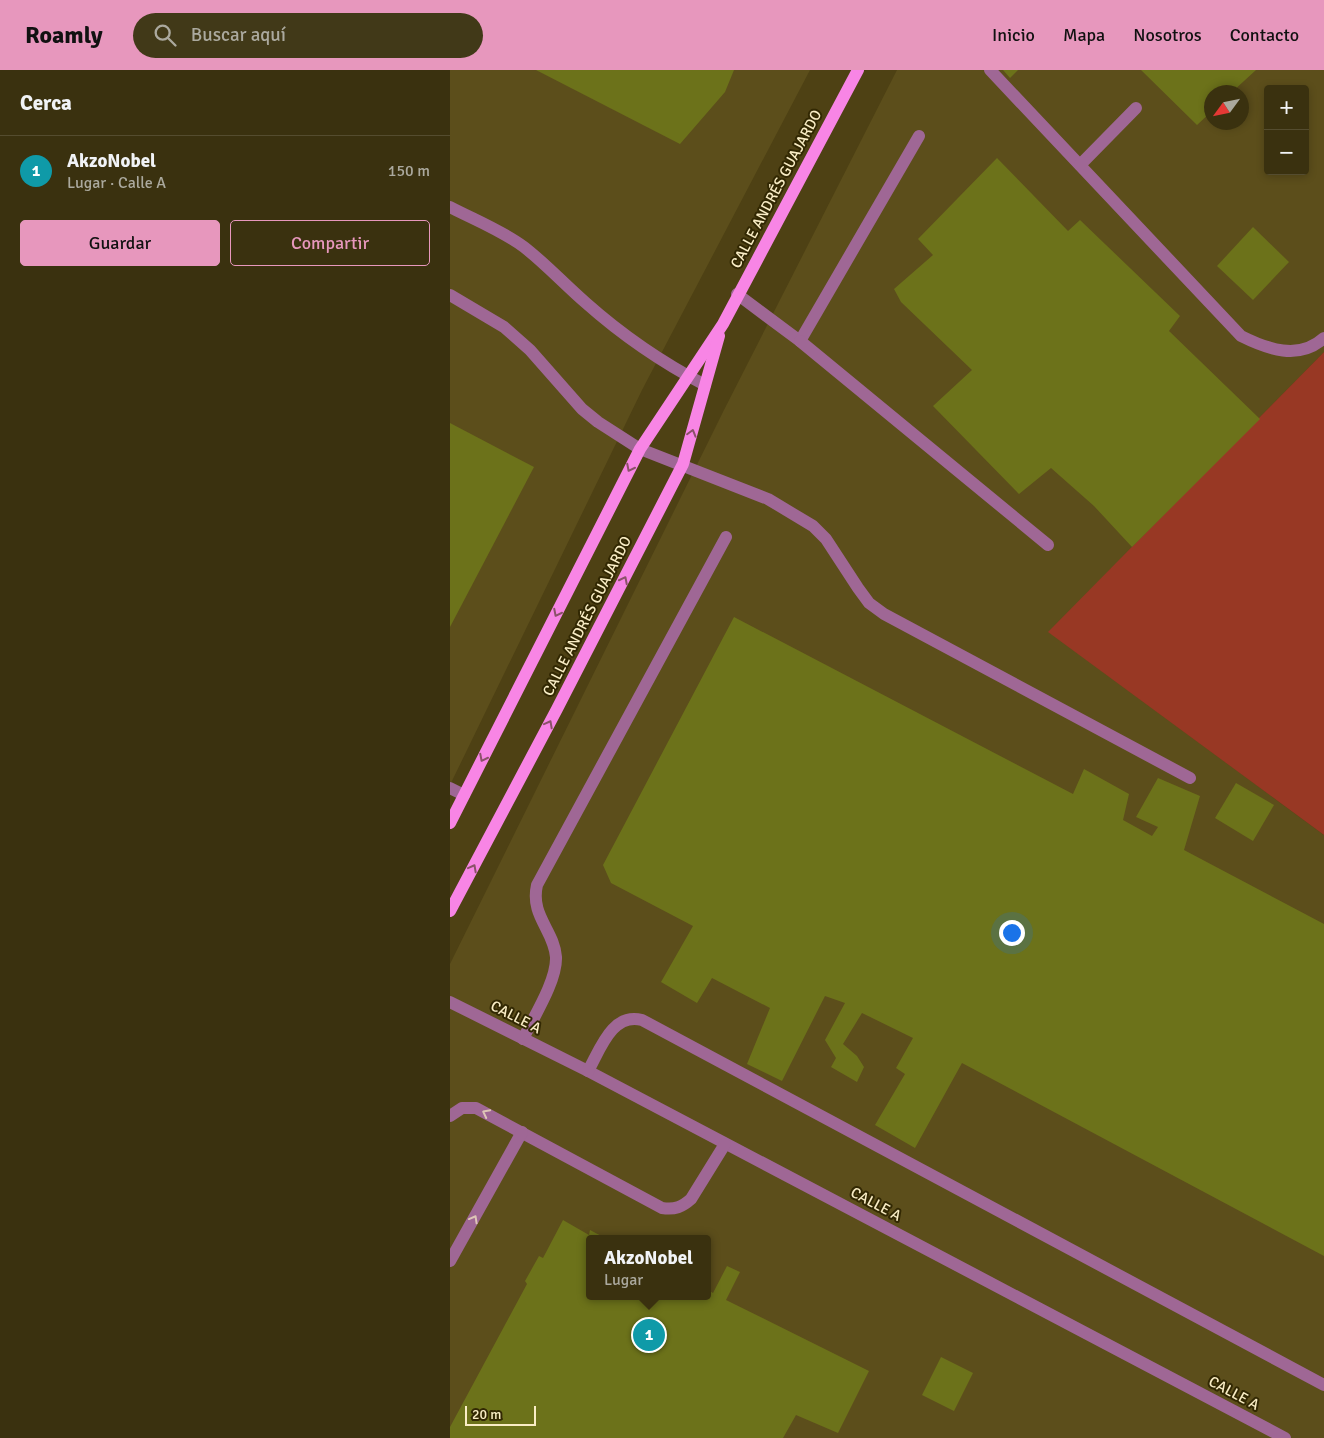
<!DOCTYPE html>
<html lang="es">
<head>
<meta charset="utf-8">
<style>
  :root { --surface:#3a310f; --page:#413918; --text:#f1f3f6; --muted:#aba99e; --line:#544c2f; --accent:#e797bd }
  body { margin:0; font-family:Signika,sans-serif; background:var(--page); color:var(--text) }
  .controls { position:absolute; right:15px; top:15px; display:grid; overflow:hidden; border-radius:5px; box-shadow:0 2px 8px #0003 }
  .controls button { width:45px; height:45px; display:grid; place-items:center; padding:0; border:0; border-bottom:1px solid var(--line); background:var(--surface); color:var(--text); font:25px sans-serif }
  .compass { position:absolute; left:754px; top:15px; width:45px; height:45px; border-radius:50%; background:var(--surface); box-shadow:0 2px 8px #0003; rotate:237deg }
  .scale { position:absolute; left:15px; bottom:12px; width:71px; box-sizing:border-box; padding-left:5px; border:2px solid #f9edc5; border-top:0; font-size:14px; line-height:18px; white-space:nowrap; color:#f9edc5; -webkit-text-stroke:4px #322803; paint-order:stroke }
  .you { position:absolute; left:561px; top:862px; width:18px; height:18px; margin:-12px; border:4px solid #fff; border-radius:50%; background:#1a73e8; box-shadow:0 0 0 8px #1a73e833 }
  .badge { display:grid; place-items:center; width:32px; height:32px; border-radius:50%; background:var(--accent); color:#fff; font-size:16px; font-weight:700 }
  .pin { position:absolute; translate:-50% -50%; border:2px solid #fff; box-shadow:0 1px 5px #0006 }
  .popup { position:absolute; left:136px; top:1165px; width:125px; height:65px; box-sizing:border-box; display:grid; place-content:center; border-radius:5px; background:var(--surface); filter:drop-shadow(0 1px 4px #0005); font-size:16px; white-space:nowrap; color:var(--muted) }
  .popup b { font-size:19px; color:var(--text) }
  .popup::after { content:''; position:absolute; left:50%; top:100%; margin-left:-10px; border:10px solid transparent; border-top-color:var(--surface) }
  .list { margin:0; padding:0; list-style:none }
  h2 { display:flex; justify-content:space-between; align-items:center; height:65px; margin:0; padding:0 20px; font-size:21px }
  h2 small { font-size:16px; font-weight:400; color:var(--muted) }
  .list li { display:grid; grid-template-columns:32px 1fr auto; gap:15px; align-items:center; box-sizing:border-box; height:70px; padding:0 20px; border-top:1px solid var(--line) }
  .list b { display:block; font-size:19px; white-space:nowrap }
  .list p { margin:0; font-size:16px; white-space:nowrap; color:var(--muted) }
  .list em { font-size:16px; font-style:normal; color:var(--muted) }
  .actions { display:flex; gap:10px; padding:15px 20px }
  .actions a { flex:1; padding:11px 0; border:1px solid var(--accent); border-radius:5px; text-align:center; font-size:18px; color:var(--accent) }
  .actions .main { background:var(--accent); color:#111 }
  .icon { flex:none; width:28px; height:28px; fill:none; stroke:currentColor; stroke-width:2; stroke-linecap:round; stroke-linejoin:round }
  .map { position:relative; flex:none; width:874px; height:1368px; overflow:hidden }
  header { display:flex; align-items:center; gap:30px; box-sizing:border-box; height:70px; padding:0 25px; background:var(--accent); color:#111 }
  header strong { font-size:24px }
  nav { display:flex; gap:28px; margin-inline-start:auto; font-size:18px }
  .search { width:350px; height:45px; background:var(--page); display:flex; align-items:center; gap:12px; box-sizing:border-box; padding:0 18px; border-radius:28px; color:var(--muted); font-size:19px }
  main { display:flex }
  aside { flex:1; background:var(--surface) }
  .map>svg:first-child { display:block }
  .built { fill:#5c4e1b; fill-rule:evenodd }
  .green { fill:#983824 }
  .building { fill:#6c721a }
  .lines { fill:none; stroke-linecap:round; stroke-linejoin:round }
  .minor { stroke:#9f6795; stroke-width:12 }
  .major { stroke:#f885e5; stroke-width:12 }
  .oneway { stroke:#8b5269 }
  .oneway2 { stroke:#dec5b7 }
  .labels { text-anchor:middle; stroke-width:4; stroke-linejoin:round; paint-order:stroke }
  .street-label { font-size:15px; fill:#f9edc5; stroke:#322803 }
</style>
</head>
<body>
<header>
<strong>Roamly</strong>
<div class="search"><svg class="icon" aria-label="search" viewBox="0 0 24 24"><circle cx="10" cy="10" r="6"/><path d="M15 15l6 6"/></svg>Buscar aquí</div>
<nav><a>Inicio</a><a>Mapa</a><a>Nosotros</a><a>Contacto</a></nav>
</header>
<main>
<aside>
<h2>Cerca<small></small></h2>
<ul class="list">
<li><span class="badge" style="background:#0f9aa8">1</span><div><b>AkzoNobel</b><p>Lugar · Calle A</p></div><em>150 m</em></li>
</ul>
<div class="actions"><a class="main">Guardar</a><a>Compartir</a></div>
</aside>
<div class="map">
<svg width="874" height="1368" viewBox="0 0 874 1368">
  <rect width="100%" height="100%" fill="#4e4114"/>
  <g class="built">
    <path d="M0 0H360L192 320 0 715Z"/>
    <path d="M447 0H874V282L599 562 874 765V1368H0V894L274 340ZM818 19H855V101H818ZM762 22H792V52H762ZM140 1169H258V1226H140Z"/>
  </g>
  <path class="green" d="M874 282V765L598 562Z"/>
  <g class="building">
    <path d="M86 0H284L275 22 230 74Z"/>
    <path d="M553 0H568L560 8Z"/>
    <path d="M691 0H806L782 22H762V41L747 55Z"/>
    <path d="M547 88 618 161 630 150 730 246 719 261 810 349 682 477 644 436 601 398 569 424 483 336 522 300 451 232 444 219 483 185 468 169Z"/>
    <path d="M803 157 839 192 803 230 767 196Z"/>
    <path d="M0 353 84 397 0 557Z"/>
    <path d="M284 547 623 724 634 699 679 724 673 750 702 766 708 757 686 747 708 708 750 726 734 780 874 854V1186L512 993 465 1078 425 1055 455 1004 446 998 463 968 412 943 393 974 407 986 414 997 407 1012 381 997 386 988 375 970 395 933 375 926 332 1011 297 994 320 938 262 908 247 933 211 912 243 856 161 813 153 795Z"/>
    <path d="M786 713 824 735 803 771 765 748Z"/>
    <path d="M113 1150 139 1165 140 1160 157 1169H140V1226H258V1220L263 1223 277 1196 290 1202 276 1230 419 1301 388 1363 346 1345 333 1368H0V1357L77 1214 75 1211 89 1186 93 1188Z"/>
    <path d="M491 1287 523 1303 504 1341 472 1325Z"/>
  </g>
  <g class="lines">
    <g class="minor">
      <path d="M540 0 791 266C817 279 849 291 874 268"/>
      <path d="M630 95 686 38"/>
      <path d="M0 137C25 150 51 160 74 177 96 194 115 215 136 233 172 265 213 293 255 315"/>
      <path d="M287 224 350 271 469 66"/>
      <path d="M0 225 54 257 80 280 132 339 148 352 190 379 318 429 363 456 376 469 408 518 419 533 434 544 740 708"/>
      <path d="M350 271 598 475"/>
      <path d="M0 718 14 725"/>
      <path d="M0 932 138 1001 835 1368"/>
      <path d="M73 969C83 948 107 911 106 887 104 860 80 846 87 815L276 467"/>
      <path d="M138 1001C150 980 162 942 192 950L874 1315"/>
      <path d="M0 1046 12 1038H26L212 1138C225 1140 232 1137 241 1129L275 1074"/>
      <path d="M0 1191 72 1062"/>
    </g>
    <g class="major">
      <path d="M0 753 190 379 273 254 408 0"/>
      <path d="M0 841 107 639 233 394 269 266"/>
    </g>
  </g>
  <defs><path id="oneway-chevron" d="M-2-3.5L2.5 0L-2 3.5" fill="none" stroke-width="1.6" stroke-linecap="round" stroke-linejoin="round" transform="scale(1.25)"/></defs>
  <g class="oneway">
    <use href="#oneway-chevron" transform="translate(242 363) rotate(-74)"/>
    <use href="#oneway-chevron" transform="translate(180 398) rotate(117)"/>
    <use href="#oneway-chevron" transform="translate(174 510) rotate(-63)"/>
    <use href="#oneway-chevron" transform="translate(107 543) rotate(117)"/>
    <use href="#oneway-chevron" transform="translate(99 654) rotate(-62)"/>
    <use href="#oneway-chevron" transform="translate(33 688) rotate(117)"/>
    <use href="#oneway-chevron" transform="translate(23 798) rotate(-62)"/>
  </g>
  <g class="oneway2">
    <use href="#oneway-chevron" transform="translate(36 1043) rotate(-153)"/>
    <use href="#oneway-chevron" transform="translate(24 1149) rotate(-61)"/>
  </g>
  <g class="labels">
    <g class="street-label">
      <text transform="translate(326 119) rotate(-62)" y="5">CALLE ANDRÉS GUAJARDO</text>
      <text transform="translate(137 546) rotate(-63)" y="5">CALLE ANDRÉS GUAJARDO</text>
      <text transform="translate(66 947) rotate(27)" y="5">CALLE A</text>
      <text transform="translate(426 1134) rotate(28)" y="5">CALLE A</text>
      <text transform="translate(784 1323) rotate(28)" y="5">CALLE A</text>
    </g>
  </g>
</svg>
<div class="controls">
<button>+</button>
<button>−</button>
</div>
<svg class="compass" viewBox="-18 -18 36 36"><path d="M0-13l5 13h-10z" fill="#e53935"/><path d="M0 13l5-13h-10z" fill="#aba99e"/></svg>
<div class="scale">20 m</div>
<div class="you"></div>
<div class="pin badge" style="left:199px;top:1265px;background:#0f9aa8">1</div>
<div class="popup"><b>AkzoNobel</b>Lugar</div>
</div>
</main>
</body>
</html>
